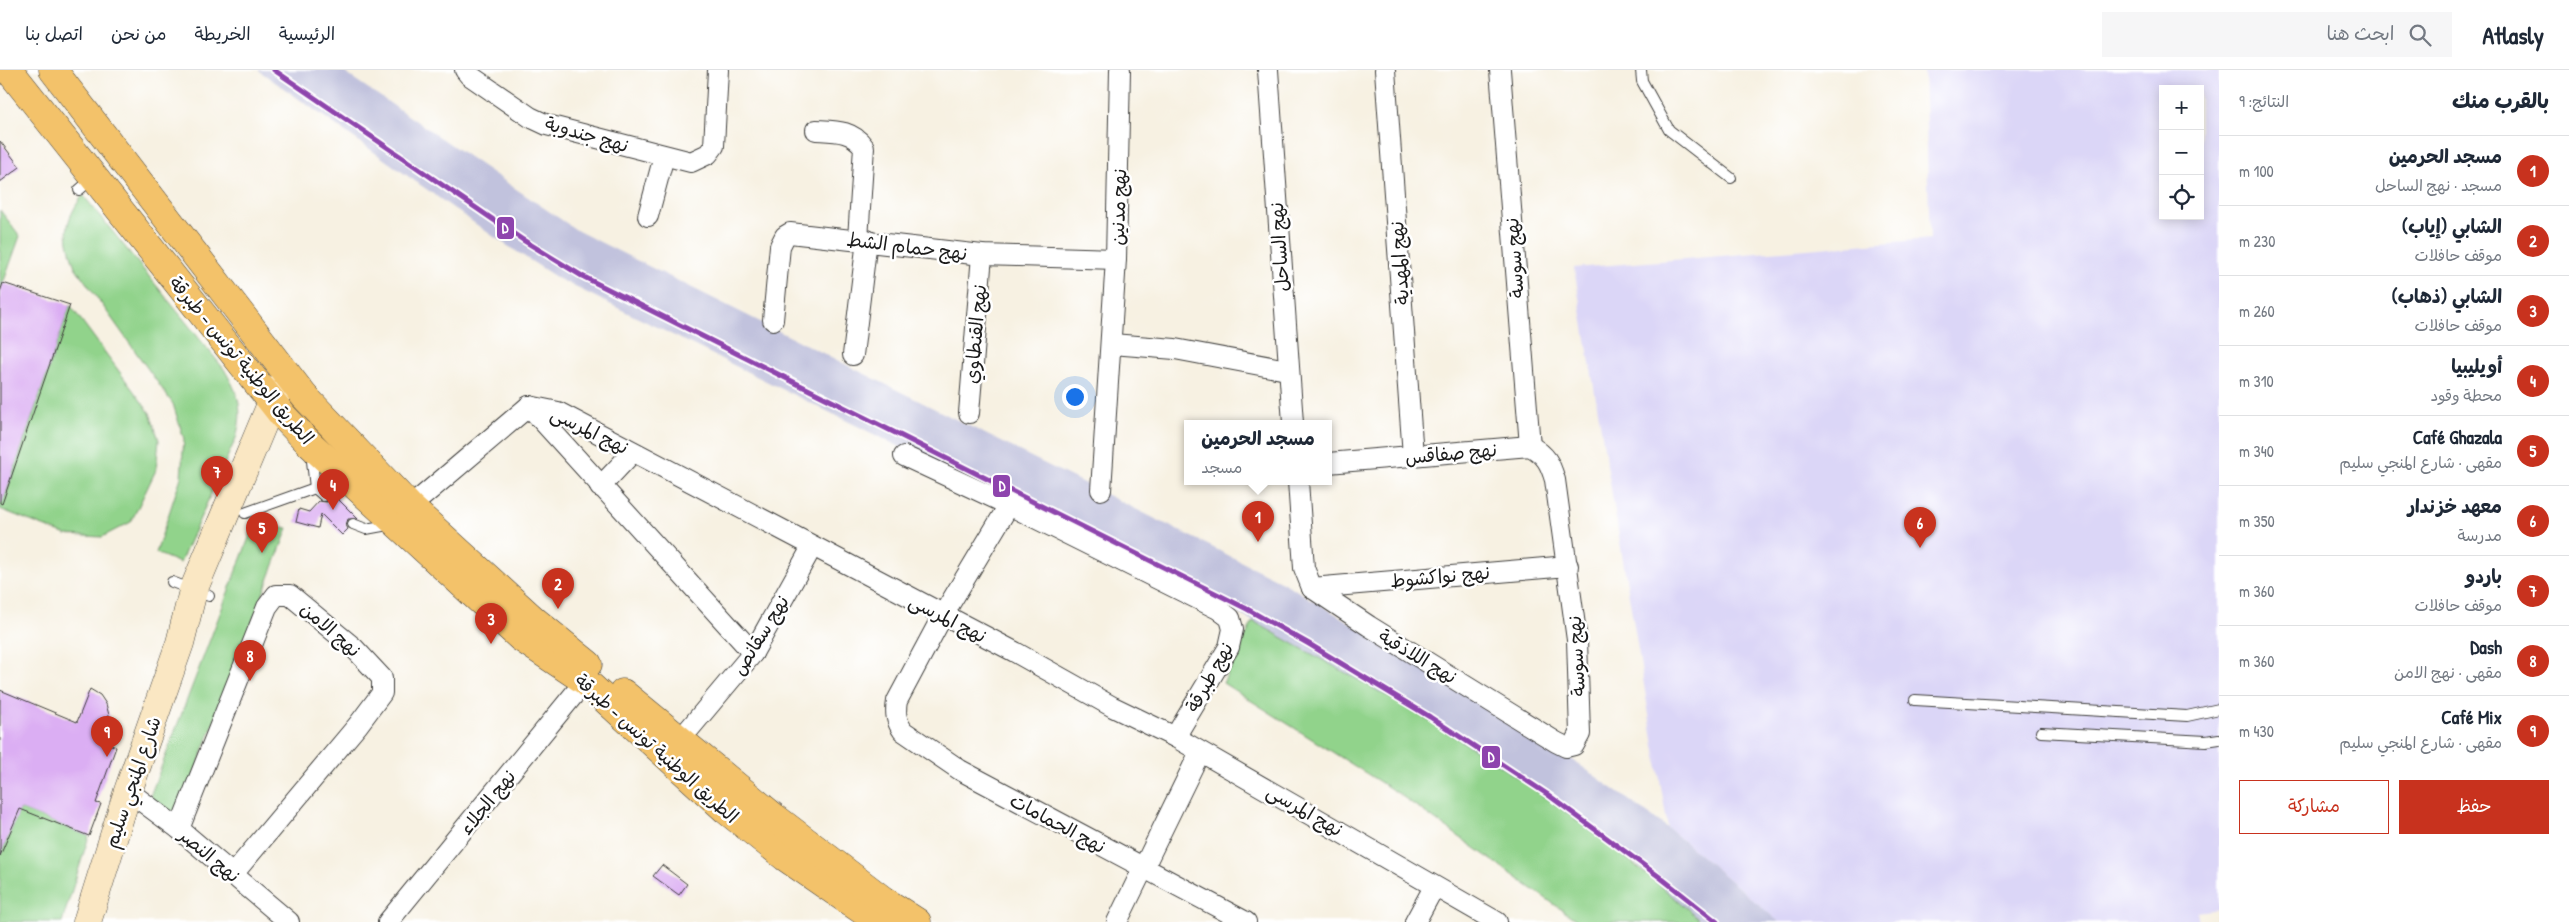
<!DOCTYPE html>
<html lang="ar">
<head>
<meta charset="utf-8">
<style>
  :root { --surface:#fff; --page:#f6f6f7; --text:#1f2937; --muted:#747a83; --line:#e0e1e3; --accent:#c8321e }
  body { margin:0; font-family:"Patrick Hand","Playpen Sans Arabic",sans-serif; background:var(--page); color:var(--text); direction:rtl }
  .controls { position:absolute; right:15px; top:15px; display:grid; overflow:hidden; border-radius:0px; box-shadow:0 2px 12px #0003 }
  .controls button { width:45px; height:45px; display:grid; place-items:center; padding:0; border:0; border-bottom:1px solid var(--line); background:var(--surface); color:var(--text); font:25px sans-serif }
  .you { position:absolute; left:1074px; top:326px; width:18px; height:18px; margin:-12px; border:4px solid #fff; border-radius:50%; background:#1a73e8; box-shadow:0 0 0 8px #1a73e833 }
  .badge { display:grid; place-items:center; width:32px; height:32px; border-radius:50%; background:var(--accent); color:#fff; font-size:16px; font-weight:700 }
  .pin { position:absolute; translate:-50% -41px; filter:drop-shadow(0 1px 2px #0008) }
  .pin::after { content:''; position:absolute; top:26px; width:18px; height:15px; background:inherit; clip-path:polygon(0 0,100% 0,50% 100%) }
  .popup { position:absolute; left:1184px; top:350px; width:148px; height:65px; box-sizing:border-box; display:grid; place-content:center; border-radius:0px; background:var(--surface); filter:drop-shadow(0 1px 4px #0005); font-size:16px; white-space:nowrap; color:var(--muted) }
  .popup b { font-size:19px; color:var(--text) }
  .popup::after { content:''; position:absolute; left:50%; top:100%; margin-left:-10px; border:10px solid transparent; border-top-color:var(--surface) }
  .list { margin:0; padding:0; list-style:none }
  h2 { display:flex; justify-content:space-between; align-items:center; height:65px; margin:0; padding:0 20px; font-size:21px }
  h2 small { font-size:16px; font-weight:400; color:var(--muted) }
  .list li { display:grid; grid-template-columns:32px 1fr auto; gap:15px; align-items:center; box-sizing:border-box; height:70px; padding:0 20px; border-top:1px solid var(--line) }
  .list b { display:block; font-size:19px; white-space:nowrap }
  .list p { margin:0; font-size:16px; white-space:nowrap; color:var(--muted) }
  .list em { font-size:16px; font-style:normal; color:var(--muted) }
  .actions { display:flex; gap:10px; padding:15px 20px }
  .actions a { flex:1; padding:11px 0; border:1px solid var(--accent); border-radius:0px; text-align:center; font-size:18px; color:var(--accent) }
  .actions .main { background:var(--accent); color:#fff }
  .icon { flex:none; width:28px; height:28px; fill:none; stroke:currentColor; stroke-width:2; stroke-linecap:round; stroke-linejoin:round }
  .map { position:relative; flex:none; width:2219px; height:852px; overflow:hidden; direction:ltr }
  header { display:flex; align-items:center; gap:30px; box-sizing:border-box; height:70px; padding:0 25px; background:var(--surface); border-bottom:1px solid var(--line) }
  header strong { font-size:24px }
  nav { display:flex; gap:28px; margin-inline-start:auto; font-size:18px }
  .search { width:350px; height:45px; background:var(--page); display:flex; align-items:center; gap:12px; box-sizing:border-box; padding:0 18px; border-radius:0px; color:var(--muted); font-size:19px }
  main { display:flex }
  aside { flex:1; background:var(--surface) }
  .map>svg:first-child { display:block }
  .built { fill:#dbd6f7; fill-rule:evenodd }
  .industrial { fill:#c1c2dd }
  .green { fill:#91d38b; stroke:#567854 }
  .building { fill:#dbaef3 }
  .lines { fill:none; stroke-linecap:round; stroke-linejoin:round }
  .service-casing { stroke:#3d3c3a; stroke-width:12 }
  .minor-casing { stroke:#3d3c3a; stroke-width:22 }
  .secondary-casing { stroke:#3d3c3a; stroke-width:29 }
  .primary-casing { stroke:#3d3c3a; stroke-width:29 }
  .service { stroke:#fff; stroke-width:10 }
  .minor { stroke:#fff; stroke-width:20 }
  .secondary { stroke:#fae7c3; stroke-width:28 }
  .primary { stroke:#f3c26a; stroke-width:28 }
  .rail-1-casing { stroke:#fff; stroke-width:9 }
  .rail-1 { stroke:#8e44ad; stroke-width:5 }
  .labels { text-anchor:middle; stroke-width:5; stroke-linejoin:round; paint-order:stroke }
  .street-label { font-size:19px; fill:#1c1c1c; stroke:#fff }
  .line-badge { stroke:#fff; stroke-width:2 }
  .badge-label { font-size:14px; text-anchor:middle; font-weight:bold; fill:#fff }
</style>
</head>
<body>
<header>
<strong>Atlasly</strong>
<div class="search"><svg class="icon" aria-label="search" viewBox="0 0 24 24"><circle cx="10" cy="10" r="6"/><path d="M15 15l6 6"/></svg>ابحث هنا</div>
<nav><a>الرئيسية</a><a>الخريطة</a><a>من نحن</a><a>اتصل بنا</a></nav>
</header>
<main>
<aside>
<h2>بالقرب منك<small>النتائج: 9</small></h2>
<ul class="list">
<li><span class="badge">1</span><div><b>مسجد الحرمين</b><p>مسجد · نهج الساحل</p></div><em>100 m</em></li>
<li><span class="badge">2</span><div><b>الشابي (إياب)</b><p>موقف حافلات</p></div><em>230 m</em></li>
<li><span class="badge">3</span><div><b>الشابي (ذهاب)</b><p>موقف حافلات</p></div><em>260 m</em></li>
<li><span class="badge">4</span><div><b>أويليبيا</b><p>محطة وقود</p></div><em>310 m</em></li>
<li><span class="badge">5</span><div><b>Café Ghazala</b><p>مقهى · شارع المنجي سليم</p></div><em>340 m</em></li>
<li><span class="badge">6</span><div><b>معهد خزندار</b><p>مدرسة</p></div><em>350 m</em></li>
<li><span class="badge">7</span><div><b>باردو</b><p>موقف حافلات</p></div><em>360 m</em></li>
<li><span class="badge">8</span><div><b>Dash</b><p>مقهى · نهج الامن</p></div><em>360 m</em></li>
<li><span class="badge">9</span><div><b>Café Mix</b><p>مقهى · شارع المنجي سليم</p></div><em>430 m</em></li>
</ul>
<div class="actions"><a class="main">حفظ</a><a>مشاركة</a></div>
</aside>
<div class="map">
<svg width="2219" height="852" viewBox="0 0 2219 852">
  <rect width="100%" height="100%" fill="#fff"/>
  <filter id="ink" filterUnits="userSpaceOnUse"><feTurbulence type="fractalNoise" baseFrequency=".02" numOctaves="2"/><feDisplacementMap in="SourceGraphic" scale="10" xChannelSelector="R" yChannelSelector="G"/><feConvolveMatrix kernelMatrix="1 2 1 2 8 2 1 2 1" color-interpolation-filters="sRGB"/></filter>
  <filter id="wash" filterUnits="userSpaceOnUse"><feTurbulence type="fractalNoise" baseFrequency=".0096" numOctaves="4" result="noise"/><feDisplacementMap in="SourceGraphic" scale="20" xChannelSelector="R" yChannelSelector="G"/><feGaussianBlur stdDeviation="1.12" result="paint"/><feColorMatrix in="noise" values="0 0 0 0 0 0 0 0 0 0 0 0 0 0 0 0 0 1.4 0 .05"/><feComposite in="paint" operator="in"/></filter>
  <g filter="url(#wash)">
    <rect width="100%" height="100%" fill="#f7f1e2"/>
    <path class="built" d="M1924 0H2219V839L2197 842 2199 852H1779L1668 758 1574 198 1930 169ZM2163 19H2200V146H2163Z"/>
    <path class="industrial" d="M258 0H341L578 161 1286 514 1549 673 1668 758 1779 852H1703L1636 794 1520 711 1417 643 1253 551 559 209 494 167Z"/>
    <g class="green">
      <path d="M83 125 224 299C239 325 244 338 236 368L180 493 156 483 181 407 184 369 173 334 75 197C64 165 63 153 83 125Z"/>
      <path d="M0 140 20 166 0 222Z"/>
      <path d="M70 235 150 343 159 370 156 400 131 452 102 467 66 465 0 439V425L5 427Z"/>
      <path d="M255 452 288 458 176 752 147 734Z"/>
      <path d="M1253 551C1307 582 1362 611 1416 643 1516 702 1611 772 1698 848L1695 852H1579L1399 724 1223 613Z"/>
      <path d="M20 739 89 766 62 852H0V786Z"/>
    </g>
    <g id="blocks">
      <g class="building">
        <path d="M0 71 20 97 0 112Z"/>
        <path d="M3 213 70 235 2 434 0 433V222Z"/>
        <path d="M329 420 358 449H348L346 455 348 459 342 465 321 444 318 458 296 452 299 439 309 442 319 431 327 432 331 428Z"/>
        <path d="M90 619 100 625 106 634 109 645 107 657 99 670 116 677 96 733 101 734 89 766 20 739 0 786V620L77 652Z"/>
        <path d="M662 795 687 814 679 825 653 806Z"/>
      </g>
    </g>
  </g>
  <g filter="url(#ink)">
    <use href="#blocks" fill-opacity="0" stroke="#3d3c3a" stroke-width="1"/>
    <g class="lines">
      <g class="service-casing">
        <g id="service">
          <path d="M1641 0 1642 11 1669 60 1731 108"/>
          <path d="M79 120 93 108"/>
          <path d="M311 382 315 418"/>
          <path d="M245 443 315 418 324 426"/>
          <path d="M353 454 366 459 393 454"/>
          <path d="M172 512 209 526"/>
          <path d="M1915 630 2187 646 2219 639"/>
          <path d="M2041 662 2206 671 2219 669"/>
        </g>
      </g>
      <g class="minor-casing">
        <g id="minor">
          <path d="M465 0 469 5 530 47 547 55 691 92 708 84 714 76 718 0"/>
          <path d="M1268 0 1293 353"/>
          <path d="M1385 0 1413 386"/>
          <path d="M1500 0 1530 376"/>
          <path d="M816 60C835 61 852 60 864 77L858 169"/>
          <path d="M648 146 664 86"/>
          <path d="M773 250 780 176 785 166 790 163 982 185 1116 189"/>
          <path d="M1112 274 1175 279 1287 300"/>
          <path d="M853 285 867 170"/>
          <path d="M529 336 753 583"/>
          <path d="M969 343 982 185"/>
          <path d="M904 386 1009 435 1218 539 1230 548 1233 559 1229 577 1175 667"/>
          <path d="M1298 411 1304 498 1312 518"/>
          <path d="M600 417 633 382"/>
          <path d="M1101 420 1116 189 1120 0"/>
          <path d="M1009 435 943 545 897 631C895 643 896 651 903 661L960 700 1246 852"/>
          <path d="M410 437 529 336 558 342 1015 582 1113 637 1175 667 1497 852"/>
          <path d="M1312 518 1369 556 1556 672 1566 677 1574 675 1580 664 1577 570 1555 410C1550 393 1546 385 1530 376L1328 393"/>
          <path d="M1312 518 1568 496"/>
          <path d="M680 670 753 583 812 477"/>
          <path d="M128 721 179 759 289 852"/>
          <path d="M179 759 267 537 276 525H290L354 578 382 608V623L358 655 233 804"/>
          <path d="M388 852 585 611"/>
          <path d="M1117 852 1200 682"/>
          <path d="M1415 852 1434 817"/>
        </g>
      </g>
      <g class="secondary-casing">
        <path id="secondary" d="M87 852 128 721 180 573 193 521 272 332 282 314"/>
      </g>
      <g class="primary-casing">
        <g id="primary">
          <path d="M9 0 284 347 310 374 521 568 585 611 726 740 785 787 879 852"/>
          <path d="M53 0 304 326 410 437 534 550 588 594"/>
          <path d="M623 623 774 747 883 830 917 852"/>
        </g>
      </g>
      <use href="#service" class="service"/>
      <use href="#minor" class="minor"/>
      <use href="#secondary" class="secondary"/>
      <use href="#primary" class="primary"/>
      <g class="rail-1-casing">
        <path id="rail-1" d="M274 0 523 170 582 206 1247 539 1309 574 1430 647 1547 724 1661 808 1717 852"/>
      </g>
      <use href="#rail-1" class="rail-1"/>
    </g>
  </g>
  <g class="labels">
    <g class="street-label">
      <text transform="translate(587 64) rotate(16)" y="7">نهج جندوبة</text>
      <text transform="translate(1118 137) rotate(-88)" y="7">نهج مدنين</text>
      <text transform="translate(907 176) rotate(7)" y="7">نهج حمام الشط</text>
      <text transform="translate(1279 177) rotate(-94)" y="7">نهج الساحل</text>
      <text transform="translate(1514 188) rotate(-94)" y="7">نهج سوسة</text>
      <text transform="translate(1399 193) rotate(-94)" y="7">نهج المهدية</text>
      <text transform="translate(975 264) rotate(-85)" y="7">نهج القنطاوي</text>
      <text transform="translate(242 290) rotate(50)" y="7">الطريق الوطنية تونس - طبرقة</text>
      <text transform="translate(590 360) rotate(26)" y="7">نهج المرسى</text>
      <text transform="translate(1451 383) rotate(-5)" y="7">نهج صفاقس</text>
      <text transform="translate(1440 506) rotate(-5)" y="7">نهج نواكشوط</text>
      <text transform="translate(948 548) rotate(27)" y="7">نهج المرسى</text>
      <text transform="translate(331 559) rotate(41)" y="7">نهج الامن</text>
      <text transform="translate(760 565) rotate(-58)" y="7">نهج سقانص</text>
      <text transform="translate(1418 586) rotate(31)" y="7">نهج اللاذقية</text>
      <text transform="translate(1576 586) rotate(-93)" y="7">نهج سوسة</text>
      <text transform="translate(1209 607) rotate(-61)" y="7">نهج طبرقة</text>
      <text transform="translate(657 678) rotate(42)" y="7">الطريق الوطنية تونس - طبرقة</text>
      <text transform="translate(132 712) rotate(-71)" y="7">شارع المنجي سليم</text>
      <text transform="translate(487 732) rotate(-51)" y="7">نهج الجلاء</text>
      <text transform="translate(1305 740) rotate(30)" y="7">نهج المرسى</text>
      <text transform="translate(1058 753) rotate(28)" y="7">نهج الحمامات</text>
      <text transform="translate(210 785) rotate(40)" y="7">نهج النصر</text>
    </g>
  </g>
  <g class="line-badge">
    <rect x="496" y="146" width="19" height="24" rx="5" fill="#8e44ad"/>
    <rect x="992" y="404" width="19" height="24" rx="5" fill="#8e44ad"/>
    <rect x="1481" y="675" width="20" height="24" rx="5" fill="#8e44ad"/>
  </g>
  <g class="badge-label">
    <text x="505" y="163">D</text>
    <text x="1002" y="421">D</text>
    <text x="1491" y="692">D</text>
  </g>
</svg>
<div class="controls">
<button>+</button>
<button>−</button>
<button><svg class="icon" aria-label="locate" viewBox="0 0 24 24"><circle cx="12" cy="12" r="6"/><path d="M12 2v4M12 18v4M2 12h4M18 12h4"/></svg></button>
</div>
<div class="you"></div>
<div class="pin badge" style="left:1258px;top:472px">1</div>
<div class="popup"><b>مسجد الحرمين</b>مسجد</div>
<div class="pin badge" style="left:558px;top:539px">2</div>
<div class="pin badge" style="left:491px;top:574px">3</div>
<div class="pin badge" style="left:333px;top:440px">4</div>
<div class="pin badge" style="left:262px;top:483px">5</div>
<div class="pin badge" style="left:1920px;top:478px">6</div>
<div class="pin badge" style="left:217px;top:427px">7</div>
<div class="pin badge" style="left:250px;top:611px">8</div>
<div class="pin badge" style="left:107px;top:687px">9</div>
</div>
</main>
</body>
</html>
